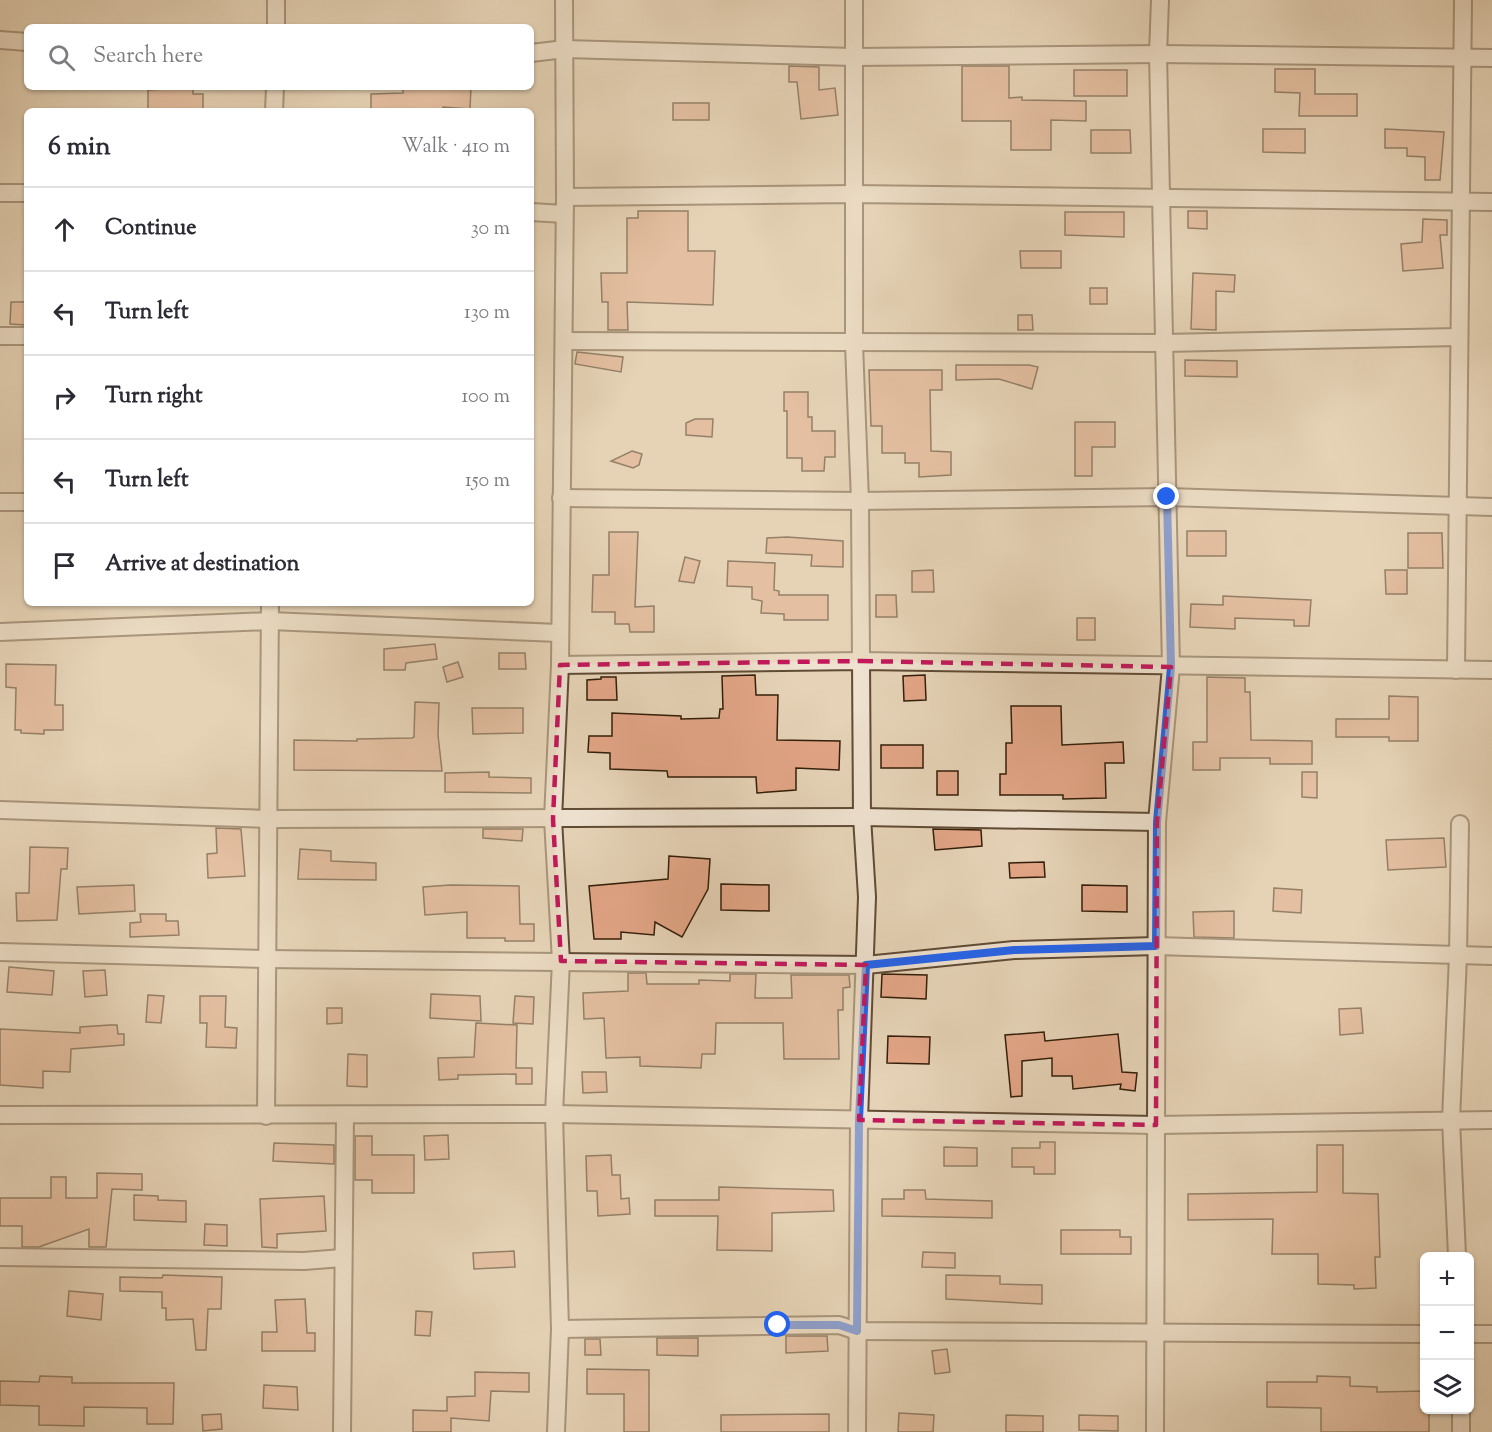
<!DOCTYPE html>
<html lang="en">
<head>
<meta charset="utf-8">
<style>
  :root { --surface:#fff; --page:#f7f7f7; --text:#2b2b33; --muted:#7c7c81; --line:#e1e1e2 }
  body { margin:0; font-family:"Sorts Mill Goudy",serif; background:var(--page); color:var(--text) }
  .controls { position:absolute; right:18px; bottom:18px; display:grid; overflow:hidden; border-radius:9px; box-shadow:0 2px 4px #0004 }
  .controls button { width:54px; height:54px; display:grid; place-items:center; padding:0; border:0; border-bottom:2px solid var(--line); background:var(--surface); color:var(--text); font:30px sans-serif }
  .stop { position:absolute; width:18px; height:18px; margin:-14px; border:4px solid #2563eb; border-radius:50%; background:#fff }
  .stop.end { background:#2563eb; border-color:#fff; box-shadow:0 2px 6px #0008 }
  .list { margin:0; padding:0; list-style:none }
  h2 { display:flex; justify-content:space-between; align-items:center; height:78px; margin:0; padding:0 24px; font-size:26px }
  h2 small { font-size:20px; font-weight:400; color:var(--muted) }
  .list li { display:grid; grid-template-columns:39px 1fr auto; gap:18px; align-items:center; box-sizing:border-box; height:84px; padding:0 24px; border-top:2px solid var(--line) }
  .list b { display:block; font-size:22px; white-space:nowrap }
  .list em { font-size:20px; font-style:normal; color:var(--muted) }
  .icon { flex:none; width:33px; height:33px; fill:none; stroke:currentColor; stroke-width:2; stroke-linecap:round; stroke-linejoin:round }
  .map { position:relative; flex:none; width:1492px; height:1432px; overflow:hidden }
  .search { position:absolute; background:var(--surface); box-shadow:0 2px 4px #0004; left:24px; top:24px; width:510px; height:66px; display:flex; align-items:center; gap:15px; box-sizing:border-box; padding:0 21px; border-radius:9px; color:var(--muted); font-size:22px }
  .panel { position:absolute; background:var(--surface); box-shadow:0 2px 4px #0004; left:24px; top:108px; width:510px; height:498px; border-radius:9px }
  .map>svg:first-child { display:block }
  .building { fill:#e3a687; stroke:#331e0a; stroke-width:1.5 }
  .lines { fill:none; stroke-linecap:round; stroke-linejoin:round }
  .minor-casing { stroke:#604b35; stroke-width:20 }
  .minor { stroke:#efe2d0; stroke-width:16 }
  .route { stroke:#2563eb; stroke-width:8 }
  .marked { fill:none; stroke:#c2185b; stroke-width:4.5; stroke-dasharray:12 8; stroke-linejoin:round }
</style>
</head>
<body>
<div class="map">
<svg width="1492" height="1432" viewBox="0 0 1492 1432">
  <rect width="100%" height="100%" fill="#e6d3b7"/>
  <filter id="stains"><feTurbulence type="fractalNoise" baseFrequency=".00333" numOctaves="4"/><feColorMatrix values="0 0 0 0 .2 0 0 0 0 .09 0 0 0 0 .02 0 0 0 .5 -.17"/></filter>
  <radialGradient id="worn" r=".72"><stop offset=".6" stop-color="#630" stop-opacity="0"/><stop offset="1" stop-color="#630" stop-opacity=".3"/></radialGradient>
  <g class="building">
    <path d="M789 66 819 67V90L835 88 838 115 801 119 797 82H789Z"/>
    <path d="M962 66H1009V98L1022 97V100L1086 101V121L1051 120V150H1011V121H962Z"/>
    <path d="M1275 69H1315V94H1357V116H1299L1300 93 1275 92Z"/>
    <rect x="1074" y="70" width="53" height="26"/>
    <path d="M166 87H184V89H193V94H203V111H148V90L166 89Z"/>
    <path d="M403 87H471L470 109 443 107V111H371V94L403 93Z"/>
    <rect x="673" y="103" width="36" height="17"/>
    <path d="M1263 129H1305V153L1263 152Z"/>
    <path d="M1385 129 1444 132 1440 180H1425V157L1407 156V148H1385Z"/>
    <path d="M1091 130H1130L1131 153H1091Z"/>
    <path d="M638 211H688V251H715L713 305 627 302 628 330H608V302H602L601 273H627V218H638Z"/>
    <path d="M1188 211H1207V229L1188 228Z"/>
    <path d="M1065 212H1124V237L1065 235Z"/>
    <path d="M1423 219 1447 220V235H1440L1443 268 1403 271 1401 244 1422 242Z"/>
    <path d="M1020 251H1061V268H1021Z"/>
    <path d="M1193 273 1235 275 1234 292 1216 291V330L1191 329Z"/>
    <rect x="1090" y="288" width="17" height="16"/>
    <path d="M11 302H27V325L10 324Z"/>
    <path d="M1018 315H1032L1033 330H1018Z"/>
    <path d="M577 352 623 357 621 372 575 364Z"/>
    <path d="M1185 360 1237 361V377L1185 376Z"/>
    <path d="M956 365H1029L1038 367 1032 389 999 379 956 380Z"/>
    <path d="M869 370H942V390H930L931 451 951 452V475L919 477V463H905V453H882V426H871Z"/>
    <path d="M784 392H808V417H812V431H835V457H825L824 471H802V458H787V411H784Z"/>
    <path d="M695 419H713L712 437 686 435V423Z"/>
    <path d="M1075 422H1115V447H1092V476H1075Z"/>
    <path d="M632 451 642 454 639 465 633 468 611 461Z"/>
    <rect x="1187" y="531" width="39" height="25"/>
    <path d="M609 532H638L635 607 654 606V632H630L629 624H615V612H592L593 575H609Z"/>
    <path d="M1408 533H1442L1443 568H1408Z"/>
    <path d="M787 537 843 541V567L811 566 812 555 766 553 767 538Z"/>
    <path d="M685 557 700 561 694 583 679 581Z"/>
    <path d="M728 561 775 563 774 590 779 591V595H828V620H784V614L761 613 762 601 752 599V587L727 586Z"/>
    <path d="M933 570 934 592H912V571Z"/>
    <path d="M1385 570H1407V594H1386Z"/>
    <path d="M876 595H896L897 617H876Z"/>
    <path d="M1223 596 1311 600 1309 626H1294V620L1235 618V629L1190 627 1191 604 1223 605Z"/>
    <rect x="1077" y="618" width="18" height="22"/>
    <path d="M435 644 437 659 406 663 405 670H384V649Z"/>
    <path d="M499 653H525L526 669H499Z"/>
    <path d="M458 662 463 677 447 682 443 667Z"/>
    <path d="M6 664 56 665 55 705H63V730H44V734L21 733V730H15L16 688 6 687Z"/>
    <path d="M755 675 756 695H778L777 740 840 741 839 770 796 768V790L757 793 756 777H668L667 771 610 769V753L588 752 589 736H612V713L681 716V719L719 718 720 709H723L722 676Z"/>
    <path d="M925 675 926 700 904 701 903 676Z"/>
    <path d="M601 677H616L617 700H587V680L601 679Z"/>
    <path d="M1207 677 1245 678V692H1250L1251 740 1312 741V764H1270V758H1220V770H1193V742H1207Z"/>
    <path d="M1389 696 1418 697V741H1389V737H1336V719H1389Z"/>
    <path d="M415 702 439 703 438 735 442 771 294 770V740L357 741V739L412 738 414 737Z"/>
    <path d="M1011 706H1061L1062 745 1123 742 1124 763H1105L1106 798 1063 799V795H1000V774H1006V743H1012Z"/>
    <path d="M472 708H523V733L473 734Z"/>
    <rect x="881" y="745" width="42" height="23"/>
    <rect x="937" y="771" width="21" height="24"/>
    <path d="M489 772V777L531 778V793L445 792V773Z"/>
    <path d="M1302 772H1317V798L1302 797Z"/>
    <path d="M216 828 241 829 245 876 208 878 207 854 217 853Z"/>
    <path d="M483 829H523L522 841 483 838Z"/>
    <path d="M933 829 981 830 982 846 935 850Z"/>
    <path d="M1444 838 1446 867 1388 870 1386 840Z"/>
    <path d="M30 847 68 848 67 869H61L57 920 17 921 16 893H29Z"/>
    <path d="M300 849 331 851V861L376 863V880L298 879Z"/>
    <path d="M669 856 710 859 708 889 682 937 655 922 654 935 621 932V939H594L589 886 668 879Z"/>
    <path d="M1044 862 1045 877 1010 878 1009 863Z"/>
    <path d="M721 884 769 885V911L721 910Z"/>
    <path d="M134 885 135 911 79 914 77 887Z"/>
    <path d="M450 885 519 886 520 924H534V941H505V938H467V912L425 915 423 887Z"/>
    <path d="M1082 885 1127 886V912L1082 911Z"/>
    <path d="M1274 888 1302 890 1301 913 1273 911Z"/>
    <path d="M1234 911V938L1194 937 1193 912Z"/>
    <path d="M140 914H166V921H178L179 935 130 937V923L141 922Z"/>
    <path d="M9 967 54 971 52 995 7 992Z"/>
    <path d="M105 970 107 995 85 997 83 971Z"/>
    <path d="M628 973H646L647 984H699V980L730 981V974H756L755 998H792L791 975H849L850 987 843 988V1010H838L839 1059H784L783 1023H716L715 1054H702L701 1068 640 1066V1057L606 1058 604 1018 584 1019 583 993 628 991Z"/>
    <path d="M882 974 927 975 926 999 881 997Z"/>
    <path d="M431 994 480 996 481 1021 430 1018Z"/>
    <path d="M148 995 164 996 161 1023 146 1022Z"/>
    <path d="M200 996H226L225 1027 237 1028 236 1048 206 1047 207 1023H200Z"/>
    <path d="M515 996 534 997 533 1024 513 1023Z"/>
    <path d="M327 1008H342V1023L327 1024Z"/>
    <path d="M1361 1008 1363 1033 1340 1035 1339 1009Z"/>
    <path d="M476 1023 517 1025 516 1068H532V1084H516V1074L458 1075V1079L439 1080 438 1058 474 1057Z"/>
    <path d="M110 1025H117L118 1034H124V1045L71 1049 70 1072 43 1071V1088L0 1085V1029L80 1033V1027Z"/>
    <path d="M1044 1032 1045 1041 1118 1034 1122 1072 1137 1073 1135 1091 1120 1089 1121 1084 1073 1089 1072 1076H1052V1058L1022 1061V1096L1011 1097 1005 1035Z"/>
    <path d="M888 1036 930 1037 929 1064 887 1063Z"/>
    <path d="M348 1054 367 1055V1087L347 1086Z"/>
    <path d="M582 1072H606L607 1092 583 1093Z"/>
    <path d="M448 1135 449 1159 425 1160 424 1136Z"/>
    <path d="M355 1136H372V1155H414V1193H372V1180H355Z"/>
    <path d="M1040 1142H1055V1174H1034V1167H1012V1148H1040Z"/>
    <path d="M274 1143 334 1145V1164L273 1161Z"/>
    <path d="M1317 1145H1343V1193L1378 1194 1380 1257H1375L1376 1288 1354 1289V1285L1318 1284V1254H1272L1273 1219 1188 1220V1194L1317 1192Z"/>
    <path d="M944 1147 977 1148V1166H944Z"/>
    <path d="M611 1155 612 1175H620L621 1199 629 1198 630 1214 598 1216 597 1191H587L586 1156Z"/>
    <path d="M97 1173 142 1174V1190L112 1189 106 1247H89V1229L39 1247H22V1226H0V1198H51V1177H66V1198H97Z"/>
    <path d="M719 1187 833 1190 834 1211 772 1213V1251L717 1250 718 1216H655V1200H719Z"/>
    <path d="M904 1190H925L926 1199 992 1201V1218L882 1216V1199H904Z"/>
    <path d="M134 1195 158 1196V1200L186 1201V1222L134 1220Z"/>
    <path d="M324 1196 326 1231 277 1234V1248L262 1247 260 1199Z"/>
    <path d="M205 1224 227 1225V1246L204 1245Z"/>
    <path d="M1061 1230H1120V1237H1131V1254H1061Z"/>
    <path d="M514 1251 515 1267 474 1269 473 1253Z"/>
    <path d="M923 1252 955 1253V1268L922 1267Z"/>
    <path d="M163 1275 222 1277 221 1309H208L206 1350H196L193 1319 166 1320V1308H162V1292L120 1291V1277L162 1278Z"/>
    <path d="M946 1275 1000 1276V1284L1042 1285V1304L946 1299Z"/>
    <path d="M69 1291 103 1294 101 1320 67 1316Z"/>
    <path d="M305 1299 307 1333H315V1351H262V1332H277L275 1300Z"/>
    <path d="M416 1311 432 1312 430 1336 415 1335Z"/>
    <path d="M786 1336H827L828 1351 786 1353Z"/>
    <path d="M657 1338H698V1356L657 1355Z"/>
    <path d="M585 1339H600L601 1355H585Z"/>
    <path d="M947 1349 950 1372 935 1374 932 1351Z"/>
    <path d="M587 1369 649 1370V1432H624V1394H587Z"/>
    <path d="M475 1372 529 1373V1392L491 1391 489 1421 451 1418V1432H413V1410L447 1411V1397L475 1396Z"/>
    <path d="M40 1376 72 1377V1383H174L173 1424H147V1408L84 1407V1426L39 1425V1406L0 1405V1381L39 1382Z"/>
    <path d="M1317 1376 1350 1377V1386L1377 1387V1392L1425 1391V1410H1429V1432H1321V1408L1267 1407V1382H1317Z"/>
    <path d="M264 1385 297 1387 298 1410 263 1408Z"/>
    <path d="M899 1413 934 1415 933 1432H898Z"/>
    <path d="M221 1414 222 1429 203 1431 202 1415Z"/>
    <path d="M829 1414V1432H721V1415Z"/>
    <path d="M1006 1415 1043 1416V1432H1006Z"/>
    <path d="M1079 1415 1118 1416V1431L1079 1430Z"/>
  </g>
  <g class="lines">
    <g class="minor-casing">
      <g id="minor">
        <path d="M854 0V344L860 501 862 817 867 897 859 1120 857 1432"/>
        <path d="M276 27V0"/>
        <path d="M0 40 27 42"/>
        <path d="M531 53 565 49 854 57 1158 54 1492 58"/>
        <path d="M274 111 275 87"/>
        <path d="M0 193H27"/>
        <path d="M565 197 854 194 1492 202"/>
        <path d="M531 212 564 214"/>
        <path d="M0 336H27"/>
        <path d="M564 341 1164 343 1459 337"/>
        <path d="M561 498 860 501 1167 497 1492 507"/>
        <path d="M0 502H27"/>
        <path d="M0 632 270 621 559 633"/>
        <path d="M560 665 861 661 1492 670"/>
        <path d="M1456 670 1463 0"/>
        <path d="M0 810 269 819 862 817 1157 822"/>
        <path d="M0 952 266 959 866 965 1014 950 1156 946 1492 956"/>
        <path d="M0 1115 554 1114 1156 1125 1492 1120"/>
        <path d="M266 1116 270 603"/>
        <path d="M1457 1256 1451 1120 1458 956 1460 824"/>
        <path d="M0 1257 304 1261 342 1258"/>
        <path d="M560 1329 839 1325 857 1331 1424 1334"/>
        <path d="M1470 1334H1492"/>
        <path d="M1461 1410V1432"/>
        <path d="M342 1432 345 1115"/>
        <path d="M556 1432 560 1329 554 1114 561 961 553 819 560 665 565 197 564 0"/>
        <path d="M1155 1432 1157 822 1171 667 1158 54 1160 0"/>
      </g>
    </g>
    <use href="#minor" class="minor"/>
  </g>
  <g class="lines">
    <path class="route" d="M778 1325H839L857 1331 859 1120 866 965 1014 950 1156 946 1157 822 1171 667 1167 497"/>
  </g>
  <path d="M0 0H1492V1432H0ZM861 661 1171 667 1157 822 1156 1125 859 1120 866 965 561 961 553 819 560 665Z" fill="#e6d3b7" fill-opacity=".55" fill-rule="evenodd"/>
  <path class="marked" d="M861 661 1171 667 1157 822 1156 1125 859 1120 866 965 561 961 553 819 560 665Z"/>
  <rect width="100%" height="100%" filter="url(#stains)"/>
  <rect width="100%" height="100%" fill="url(#worn)"/>
</svg>
<div class="controls">
<button>+</button>
<button>−</button>
<button><svg class="icon" aria-label="layers" viewBox="0 0 24 24"><path d="M12 4l9 5-9 5-9-5zM3 14l9 5 9-5"/></svg></button>
</div>
<div class="stop" style="left:778px;top:1325px"></div>
<div class="stop end" style="left:1167px;top:497px"></div>
<div class="search"><svg class="icon" aria-label="search" viewBox="0 0 24 24"><circle cx="10" cy="10" r="6"/><path d="M15 15l6 6"/></svg>Search here</div>
<section class="panel">
<h2>6 min<small>Walk · 410 m</small></h2>
<ul class="list">
<li><svg class="icon" aria-label="ahead" viewBox="0 0 24 24"><path d="M12 20V5M6 11l6-6 6 6"/></svg><div><b>Continue</b></div><em>30 m</em></li>
<li><svg class="icon" aria-label="left" viewBox="0 0 24 24"><path d="M17 20v-9H6M10 6l-5 5 5 5"/></svg><div><b>Turn left</b></div><em>130 m</em></li>
<li><svg class="icon" aria-label="right" viewBox="0 0 24 24"><path d="M7 20v-9h11M14 6l5 5-5 5"/></svg><div><b>Turn right</b></div><em>100 m</em></li>
<li><svg class="icon" aria-label="left" viewBox="0 0 24 24"><path d="M17 20v-9H6M10 6l-5 5 5 5"/></svg><div><b>Turn left</b></div><em>150 m</em></li>
<li><svg class="icon" aria-label="arrive" viewBox="0 0 24 24"><path d="M6 21V4h12l-3 4 3 4H6"/></svg><div><b>Arrive at destination</b></div></li>
</ul>
</section>
</div>
</body>
</html>
